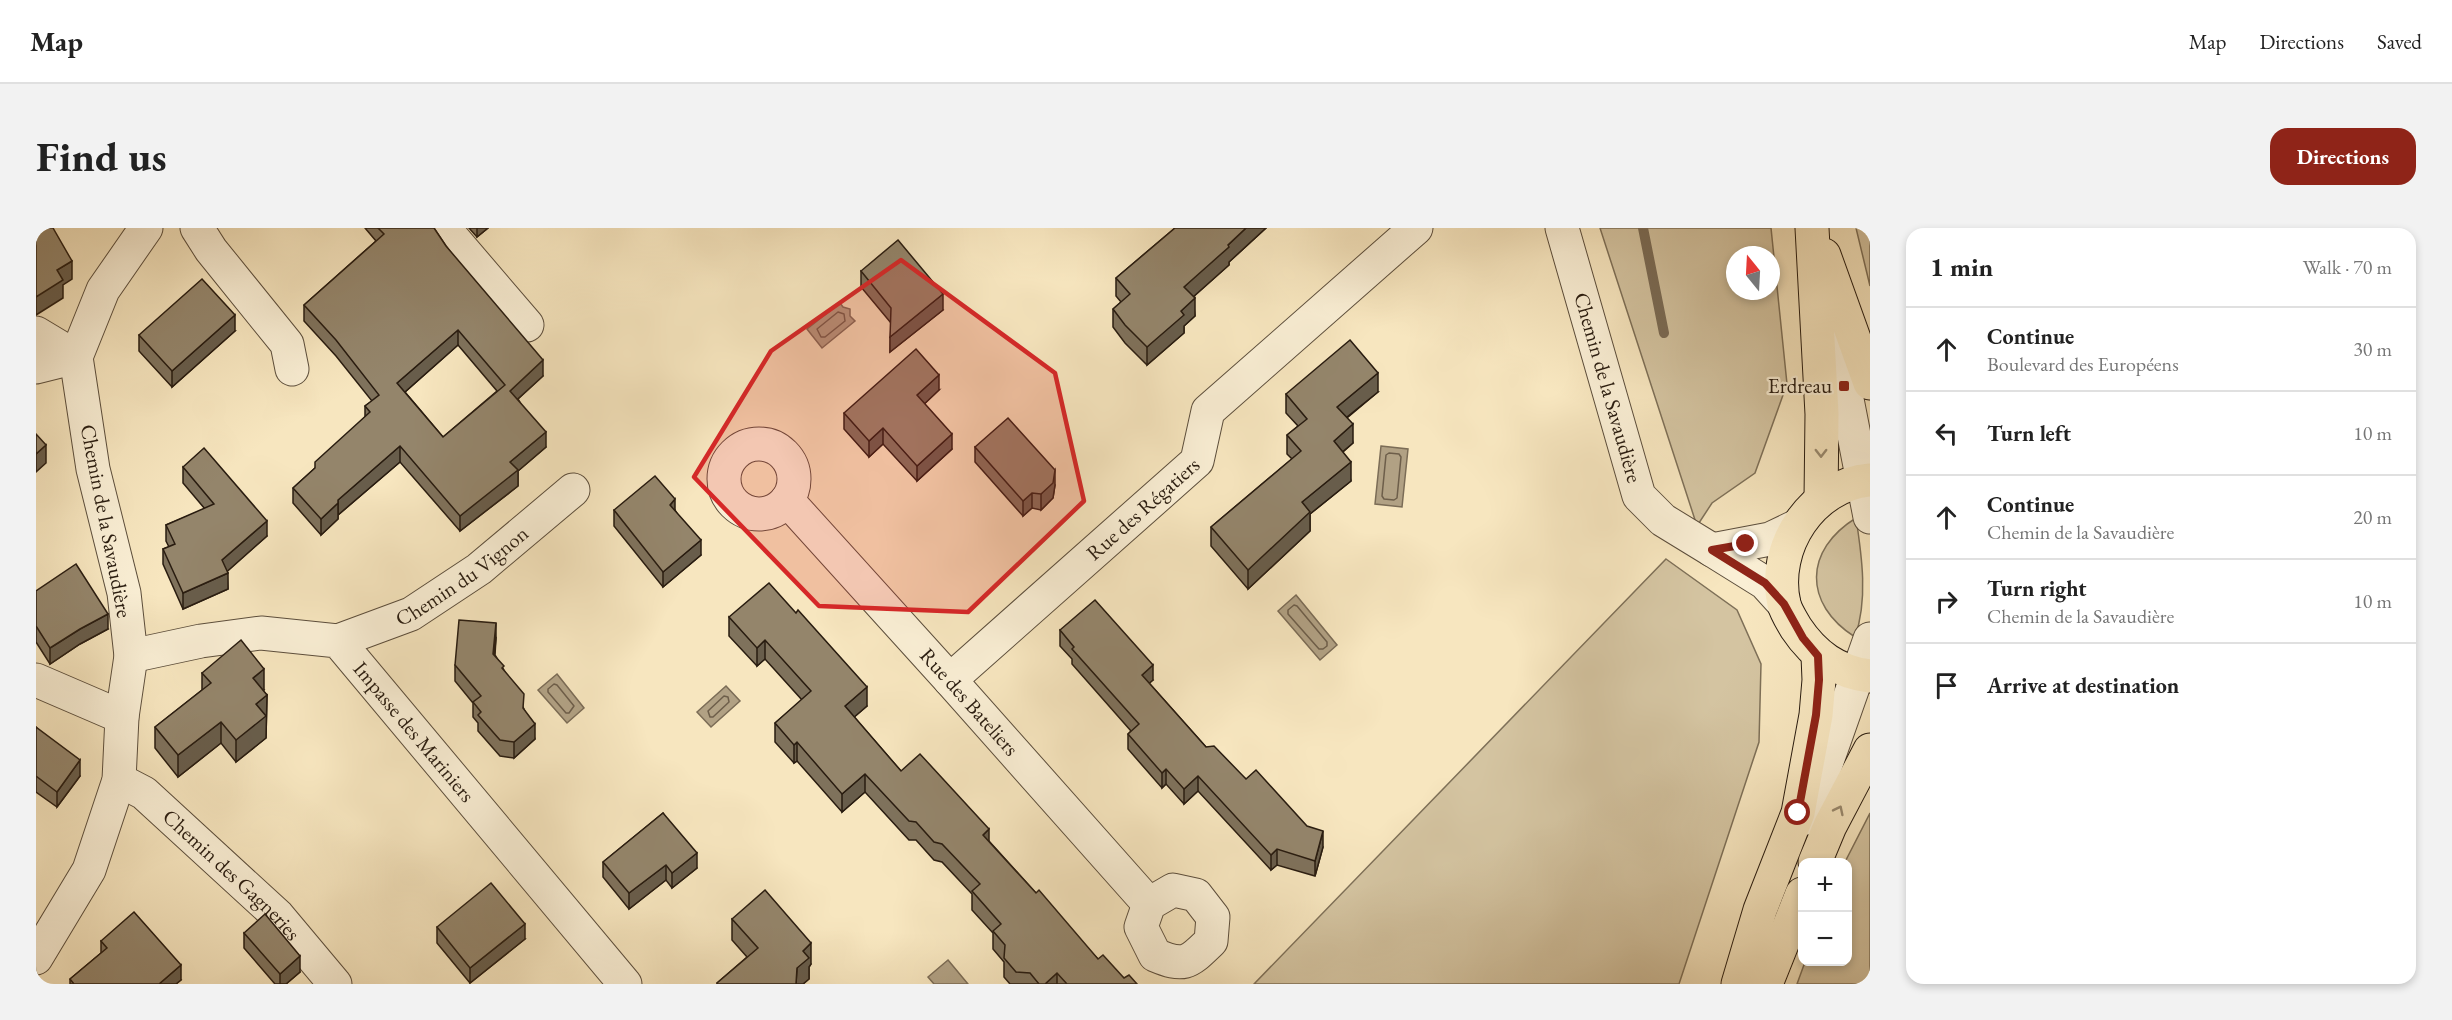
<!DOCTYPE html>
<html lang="en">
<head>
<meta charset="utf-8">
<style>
  :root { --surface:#fff; --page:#f2f2f2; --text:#222; --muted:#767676; --line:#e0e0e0; --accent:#8f2418 }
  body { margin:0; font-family:"EB Garamond",serif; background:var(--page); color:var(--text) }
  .controls { position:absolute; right:18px; bottom:18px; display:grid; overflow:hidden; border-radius:12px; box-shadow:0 3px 9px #0003 }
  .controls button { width:54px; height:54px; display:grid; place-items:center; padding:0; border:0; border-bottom:2px solid var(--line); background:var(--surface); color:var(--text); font:30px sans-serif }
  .compass { position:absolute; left:1690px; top:18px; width:54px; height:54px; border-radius:50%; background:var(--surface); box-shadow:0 3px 9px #0003; rotate:342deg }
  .stop { position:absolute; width:18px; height:18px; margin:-14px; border:4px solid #8f2418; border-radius:50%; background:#fff }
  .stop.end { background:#8f2418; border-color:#fff; box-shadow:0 2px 6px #0008 }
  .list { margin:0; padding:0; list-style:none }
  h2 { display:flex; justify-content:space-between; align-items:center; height:78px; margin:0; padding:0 24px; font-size:26px }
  h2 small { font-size:20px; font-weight:400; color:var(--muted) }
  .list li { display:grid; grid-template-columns:39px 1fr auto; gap:18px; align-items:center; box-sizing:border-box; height:84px; padding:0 24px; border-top:2px solid var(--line) }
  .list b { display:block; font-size:22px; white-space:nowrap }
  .list p { margin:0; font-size:20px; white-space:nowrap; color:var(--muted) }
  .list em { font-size:20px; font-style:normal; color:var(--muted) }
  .icon { flex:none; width:33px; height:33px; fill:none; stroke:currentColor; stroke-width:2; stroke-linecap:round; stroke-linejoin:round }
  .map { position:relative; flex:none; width:1834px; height:756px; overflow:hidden; border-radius:18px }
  header { display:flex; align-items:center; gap:36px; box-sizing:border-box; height:84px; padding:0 30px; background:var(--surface); border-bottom:2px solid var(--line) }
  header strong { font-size:28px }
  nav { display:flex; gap:33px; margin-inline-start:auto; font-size:21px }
  .intro { display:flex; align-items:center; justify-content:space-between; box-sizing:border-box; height:144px; padding:0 36px }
  h1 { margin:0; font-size:42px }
  .button { padding:15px 27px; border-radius:18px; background:var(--accent); color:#fff; font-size:21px; font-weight:700 }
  main { display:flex; gap:36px; padding:0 36px }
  aside { flex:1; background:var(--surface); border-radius:18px; box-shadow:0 3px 9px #0003 }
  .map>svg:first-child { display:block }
  .green { fill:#d4c4a1; stroke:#7e7058; stroke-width:1.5; fill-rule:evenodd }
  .water { fill:#b1a184; stroke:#7b6c56; stroke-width:1.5 }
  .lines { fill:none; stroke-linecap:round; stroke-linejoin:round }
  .shore { stroke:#6d5e4a; stroke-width:1.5 }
  .stream { stroke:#7b6c56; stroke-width:10 }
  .minor-casing { stroke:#5c4e3c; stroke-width:35 }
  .major-casing { stroke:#291c10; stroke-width:35 }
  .minor { stroke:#faefd5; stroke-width:33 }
  .major { stroke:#f7e6bf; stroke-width:33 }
  .wall { fill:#7f725c; stroke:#291c10; stroke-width:1.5; fill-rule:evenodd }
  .shaded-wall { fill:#685d4b; stroke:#291c10; stroke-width:1.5 }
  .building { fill:#94856b; stroke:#291c10; stroke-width:1.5; fill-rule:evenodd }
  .oneway { stroke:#9a8b70 }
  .route { stroke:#8f2418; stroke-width:8 }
  .marked { fill:#d62828; fill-opacity:0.2; stroke:#d62828; stroke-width:4.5; stroke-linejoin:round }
  .poi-dot { fill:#8f2418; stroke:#faefd5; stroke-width:2 }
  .labels { text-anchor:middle; stroke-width:4.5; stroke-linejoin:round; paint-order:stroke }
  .poi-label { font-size:21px; fill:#291c10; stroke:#faefd5; text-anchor:end }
  .street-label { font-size:21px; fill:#291c10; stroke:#faefd5 }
</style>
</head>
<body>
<header>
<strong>Map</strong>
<nav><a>Map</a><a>Directions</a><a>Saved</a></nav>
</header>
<div class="intro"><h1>Find us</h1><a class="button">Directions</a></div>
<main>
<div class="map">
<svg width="1834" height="756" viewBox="0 0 1834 756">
  <rect width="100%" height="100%" fill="#f7e6bf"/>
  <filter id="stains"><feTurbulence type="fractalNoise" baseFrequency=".00333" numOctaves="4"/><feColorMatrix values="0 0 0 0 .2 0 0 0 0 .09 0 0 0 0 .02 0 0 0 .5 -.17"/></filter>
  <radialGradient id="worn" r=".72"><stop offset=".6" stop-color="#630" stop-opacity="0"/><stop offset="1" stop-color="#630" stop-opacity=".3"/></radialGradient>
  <g class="green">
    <path d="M1564 0H1735L1751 156 1719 245 1676 275 1661 298ZM1699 27H1735V63H1699Z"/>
    <path d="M1820 0H1834V58Z"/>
    <path d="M1820 290C1826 329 1832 372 1819 409 1767 376 1768 322 1820 290Z"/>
    <path d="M1630 331 1701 382 1725 436 1723 514 1643 756H1218Z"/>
    <path d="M1834 585V756H1761L1769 734H1812V634H1809Z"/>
  </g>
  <g class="water">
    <path d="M804 75 807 79 814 81V88L819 93 786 120 771 101Z"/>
    <path d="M1345 218 1372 221 1366 279 1339 276Z"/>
    <path d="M1260 367 1301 417 1284 432 1242 383Z"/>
    <path d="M521 446 548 480 531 495 502 462Z"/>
    <path d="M690 458 704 473 675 499 661 484Z"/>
    <path d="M912 732 932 756H898L892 749Z"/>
  </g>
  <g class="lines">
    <g class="shore">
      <path d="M802 84 808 86 809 93 789 109H785L781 101Z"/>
      <path d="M1353 225 1363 226 1365 229 1361 270 1358 272 1348 271 1346 268 1350 227Z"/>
      <path d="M1258 377 1261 378 1291 414V418L1287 421H1283L1252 386V382Z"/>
      <path d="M518 456 521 457 538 478 533 485H530L512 464V461Z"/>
      <path d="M688 468 692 469 693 474 677 489H674L672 483Z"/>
    </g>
    <path class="stream" d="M1607 0 1628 105"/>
    <g class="minor-casing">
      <g id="minor">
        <path d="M161 0 175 22 251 116 256 141"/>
        <path d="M408 0 491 97"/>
        <path id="s1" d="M1526 0 1603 268 1627 292 1676 322"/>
        <path d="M1790 64 1834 289"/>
        <path d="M0 105 40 129"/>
        <path d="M0 139 40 129"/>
        <circle cx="723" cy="251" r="35"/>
        <path id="s2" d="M751 272 914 452 1113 676"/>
        <path d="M1748 376 1729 355 1676 322 1734 311 1759 299"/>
        <path id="s3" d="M302 413 375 386 443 341 537 262"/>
        <path id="s4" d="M95 428 165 413 225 405 302 413 589 756"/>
        <path d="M0 452 86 489"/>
        <path id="s5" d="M914 452 1161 233 1172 183 1380 0"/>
        <path id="s6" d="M83 552 108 565 242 688 299 756"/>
        <path d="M1771 590 1834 411"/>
        <path d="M1137 662 1160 667 1177 689 1175 713C1153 734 1150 740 1119 727L1105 699 1113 676Z"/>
        <path d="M0 730 53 642 83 552 86 489 95 428 88 365 57 241 40 129 67 62 110 0"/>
      </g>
    </g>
    <g class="major-casing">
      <g id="major">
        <path d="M1776 0 1786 186 1785 271"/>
        <path d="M1788 27 1834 155"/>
        <path d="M1834 252C1776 257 1735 319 1748 376 1750 384 1756 393 1760 400 1778 427 1801 444 1834 448"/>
        <path d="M1779 634 1794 598 1834 522"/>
        <path d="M1702 756 1724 682 1762 585 1780 487 1783 452 1782 428"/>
        <path d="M1730 756 1766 666"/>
      </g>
    </g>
    <use href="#minor" class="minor"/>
    <use href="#major" class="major"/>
  </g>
  <g class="wall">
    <path d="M329 0H398L410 18 507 148 482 171 510 219 482 243V258L424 303 364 234 302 287V291L285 307 257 275V260L279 240 329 189V178L336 173 300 128 268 93V77L340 13ZM422 117 461 163 407 209 369 164Z"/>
    <path d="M433 0H452L441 9Z"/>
    <path d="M1139 0H1230L1193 34V37L1157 69 1159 88 1148 98V105L1111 137 1089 115 1077 99V81L1085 74 1080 68V50Z"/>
    <path d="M825 43 907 82 854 124 855 95 825 59Z"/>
    <path d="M199 103 136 159 103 123V107Z"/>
    <path d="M903 162 888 176 916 221 881 253 847 216 833 229 808 201V185Z"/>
    <path d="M1342 164 1311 190 1317 215 1307 224 1315 253 1274 286V303L1212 361 1175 318V299L1256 231 1251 226V207L1262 198 1250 185V166Z"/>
    <path d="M939 219 1019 257 1017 270 1005 282 996 280 987 288 939 234Z"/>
    <path d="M147 239 231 308 191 343 192 361 147 381 127 336V321L133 319 130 313V297L169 281 147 255Z"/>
    <path d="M578 282H639L665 327 627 359 578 298Z"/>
    <path d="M0 363 72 401 44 416 14 436 0 414Z"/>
    <path d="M693 389 831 478 818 489 865 543 953 613 1000 665 1062 731 1088 750 1101 756H974L968 749V734L957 721V705L936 682V666L906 634 898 632 880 612H873L829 564 806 584 761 533 758 535 739 514V495L766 472 729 431 721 438 693 408Z"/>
    <path d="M1024 402 1117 452 1113 455 1170 519 1210 551 1287 619 1279 648 1241 637 1235 642 1162 563 1148 576 1130 556 1126 560 1092 521V506L1095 503 1036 436V431L1024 418Z"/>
    <path d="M460 410 459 427 468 442 488 481 499 511 478 530 464 528 442 503V495L437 489V475L419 453V437Z"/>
    <path d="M166 445 228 462 227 463 231 467 230 510 200 534 185 515 142 549 119 520V499L166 462Z"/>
    <path d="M0 499 44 548 21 579 0 564Z"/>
    <path d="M627 585 661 640 636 660 630 652 593 681 567 649V634Z"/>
    <path d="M696 691 775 736 773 739V751L767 756H681V755L711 729 696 712Z"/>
    <path d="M401 699 489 711 434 755 401 715Z"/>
    <path d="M208 705 264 744 250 756H239L208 720Z"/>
    <path d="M65 713 145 752 140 756H34V751L65 725Z"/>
  </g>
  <g class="shaded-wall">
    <path d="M441 0H452L441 9Z"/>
    <path d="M1210 0H1230L1193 34V37L1148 77V59Z"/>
    <path d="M36 33V51L27 57V70L0 87V69L21 42Z"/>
    <path d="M907 66V82L854 124V109Z"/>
    <path d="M1159 70V88L1148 98V105L1111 137V119L1145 83Z"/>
    <path d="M199 87V103L136 159V143Z"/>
    <path d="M422 102V117L361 171V155Z"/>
    <path d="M507 132V148L474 178V163Z"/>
    <path d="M1342 145V164L1301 197V179Z"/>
    <path d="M903 147V162L881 183V167Z"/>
    <path d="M1317 196V215L1298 231V213Z"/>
    <path d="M847 200V216L833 229V213Z"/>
    <path d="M510 204V219L482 243V258L424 303V288L474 234Z"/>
    <path d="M916 206V221L881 253V238Z"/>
    <path d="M10 217V235L0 244V226Z"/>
    <path d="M364 218V234L302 287V272Z"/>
    <path d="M1315 234V253L1274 286V303L1212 361V342L1266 274Z"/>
    <path d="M1019 242V257L1017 270 1005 282V266Z"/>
    <path d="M996 265V280L987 288V273Z"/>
    <path d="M639 271V286L634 277Z"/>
    <path d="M302 275V291L285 307V291Z"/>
    <path d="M231 293V308L186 348V332Z"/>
    <path d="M665 312V327L627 359V344Z"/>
    <path d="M192 345V361L147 381V365Z"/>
    <path d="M72 386V401L44 416 14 436V420L44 401Z"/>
    <path d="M460 395V410L457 441V426Z"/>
    <path d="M729 412V431L721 438V420Z"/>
    <path d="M1117 437V452L1106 462V447Z"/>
    <path d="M228 441V462L217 471V450Z"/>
    <path d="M831 459V478L809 497V478Z"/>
    <path d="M231 467 230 510 200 534V512L220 476Z"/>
    <path d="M185 494V515L142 549V527Z"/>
    <path d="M499 496V511L478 530V514Z"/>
    <path d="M761 514V533L758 535V517Z"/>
    <path d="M44 532V548L21 579V564Z"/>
    <path d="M1130 541V556L1126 560V545Z"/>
    <path d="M829 546V564L806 584V566Z"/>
    <path d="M1162 548V563L1148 576V561Z"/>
    <path d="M953 601V620L947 607Z"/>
    <path d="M1287 603V619L1279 648V633Z"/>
    <path d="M1241 621V637L1235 642V627Z"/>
    <path d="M661 625V640L636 660V645Z"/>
    <path d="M630 637V652L593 681V665Z"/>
    <path d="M489 696V711L434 755V740Z"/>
    <path d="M775 715V736L773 739V751L767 756H760L761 740 767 723Z"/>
    <path d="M264 728V744L250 756H244V746Z"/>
    <path d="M145 737V752L140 756H123Z"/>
    <path d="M1021 745V756H1009Z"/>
  </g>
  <g class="building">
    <path d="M0 0H17L36 33 21 42 27 52 0 69Z"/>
    <path d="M342 0H398L410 18 507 132 474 163 510 204 474 234 482 242 424 288 364 218 302 272V275L285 291 257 260 279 240V234L334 184 329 178 343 167 300 112 268 77 348 6ZM422 102 469 157 407 209 361 155Z"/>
    <path d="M1139 0H1210L1192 17 1193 19 1148 59 1159 70 1145 83 1148 87 1111 119 1089 97 1077 81 1094 66 1080 50Z"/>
    <path d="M862 12 907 66 854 109 855 80 825 43Z"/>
    <path d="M166 51 199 87 136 143 103 107Z"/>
    <path d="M1314 112 1342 145 1301 179 1317 196 1298 213 1315 234 1266 274 1274 284 1212 342 1175 299 1265 223 1251 207 1271 191 1250 166Z"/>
    <path d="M880 121 903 147 881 167 916 206 881 238 847 200 833 213 808 185Z"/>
    <path d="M972 190 1019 242 1017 255 1005 266 996 265 987 273 939 219Z"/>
    <path d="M0 206 10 217 0 226Z"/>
    <path d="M168 220 231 293 186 332 192 345 147 365 127 321 139 316 130 297 178 276 147 239Z"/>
    <path d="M619 248 639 271 634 277 665 312 627 344 578 282Z"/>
    <path d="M40 336 72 386 44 401 14 420 0 398V363Z"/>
    <path d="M733 355 760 385 762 382 831 459 809 478 865 543 884 526 953 601 947 607 1000 665 1003 662 1062 731 1067 727 1088 750 1093 747 1101 756H1031L1021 745 1009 756H1003L994 745 980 744 968 730 969 717 957 703 965 696 936 663 944 656 906 616 898 614 880 594 873 593 829 546 806 566 761 514 758 517 739 495 775 463 729 412 721 420 693 389Z"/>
    <path d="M1059 372 1117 437 1106 447 1170 519 1178 518 1210 551 1220 542 1271 598 1287 603 1279 633 1241 621 1235 627 1162 548 1148 561 1130 541 1126 545 1092 506 1103 496 1036 421 1038 419 1024 402Z"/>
    <path d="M423 392 460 395 457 426 468 438 466 440 488 466 487 480 499 496 478 514 464 512 442 487 445 484 437 474 445 468 419 437Z"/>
    <path d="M205 412 228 441 217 450 231 467 220 476 230 488 200 512 185 494 142 527 119 499 175 455 166 445Z"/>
    <path d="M0 499 44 532 21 564 0 548Z"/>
    <path d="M627 585 661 625 636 645 630 637 593 665 567 634Z"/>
    <path d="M455 655 489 696 434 740 401 699Z"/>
    <path d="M729 662 775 715 767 723 773 730 761 740 760 756H682L681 755 722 720 696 691Z"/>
    <path d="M98 684 145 737 123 756H38L34 751 71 720 65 713Z"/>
    <path d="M229 686 264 728 244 746 208 705Z"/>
  </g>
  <defs><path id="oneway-chevron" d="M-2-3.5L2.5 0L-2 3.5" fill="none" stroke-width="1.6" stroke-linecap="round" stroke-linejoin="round" transform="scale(1.5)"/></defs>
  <g class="oneway">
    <use href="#oneway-chevron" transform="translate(1785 225) rotate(90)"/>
    <use href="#oneway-chevron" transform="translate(1803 582) rotate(-64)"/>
  </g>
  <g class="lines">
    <path class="route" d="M1710 316 1676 322 1729 355 1748 376 1767 410 1782 428 1783 452 1780 487 1762 585"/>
  </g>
  <path class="marked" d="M865 32 1019 145 1048 273 932 384 783 378 658 249 735 123Z"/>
  <rect class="poi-dot" x="1802" y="152" width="12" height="12" rx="3"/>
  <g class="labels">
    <g class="poi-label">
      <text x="1796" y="165">Erdreau</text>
    </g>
    <g class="street-label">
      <text dy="7" stroke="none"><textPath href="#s1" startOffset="166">Chemin de la Savaudière</textPath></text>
      <text dy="7" stroke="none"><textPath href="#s5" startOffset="258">Rue des Régatiers</textPath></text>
      <text transform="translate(70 293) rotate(79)" y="7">Chemin de la Savaudière</text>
      <text dy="7" stroke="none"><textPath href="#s3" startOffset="141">Chemin du Vignon</textPath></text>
      <text dy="7" stroke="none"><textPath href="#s2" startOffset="272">Rue des Bateliers</textPath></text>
      <text dy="7" stroke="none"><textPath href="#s4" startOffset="328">Impasse des Mariniers</textPath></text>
      <text dy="7" stroke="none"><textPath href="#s6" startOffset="148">Chemin des Gagneries</textPath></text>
    </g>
  </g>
  <rect width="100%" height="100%" filter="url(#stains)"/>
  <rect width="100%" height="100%" fill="url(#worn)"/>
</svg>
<div class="controls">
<button>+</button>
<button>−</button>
</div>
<svg class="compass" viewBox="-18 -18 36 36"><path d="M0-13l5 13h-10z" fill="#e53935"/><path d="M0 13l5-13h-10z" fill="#767676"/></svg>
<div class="stop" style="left:1762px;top:585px"></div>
<div class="stop end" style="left:1710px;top:316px"></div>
</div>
<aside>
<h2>1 min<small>Walk · 70 m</small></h2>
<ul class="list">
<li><svg class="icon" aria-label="ahead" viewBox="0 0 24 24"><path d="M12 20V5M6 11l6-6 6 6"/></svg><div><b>Continue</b><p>Boulevard des Européens</p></div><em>30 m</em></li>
<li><svg class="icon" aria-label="left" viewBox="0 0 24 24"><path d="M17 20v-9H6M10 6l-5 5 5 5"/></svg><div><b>Turn left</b></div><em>10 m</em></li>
<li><svg class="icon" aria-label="ahead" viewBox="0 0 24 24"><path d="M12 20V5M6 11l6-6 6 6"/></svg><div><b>Continue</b><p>Chemin de la Savaudière</p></div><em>20 m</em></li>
<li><svg class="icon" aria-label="right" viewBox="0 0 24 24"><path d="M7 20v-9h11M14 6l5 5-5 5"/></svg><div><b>Turn right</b><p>Chemin de la Savaudière</p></div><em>10 m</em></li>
<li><svg class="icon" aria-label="arrive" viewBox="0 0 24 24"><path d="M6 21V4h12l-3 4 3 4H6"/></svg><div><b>Arrive at destination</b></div></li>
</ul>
</aside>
</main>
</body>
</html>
